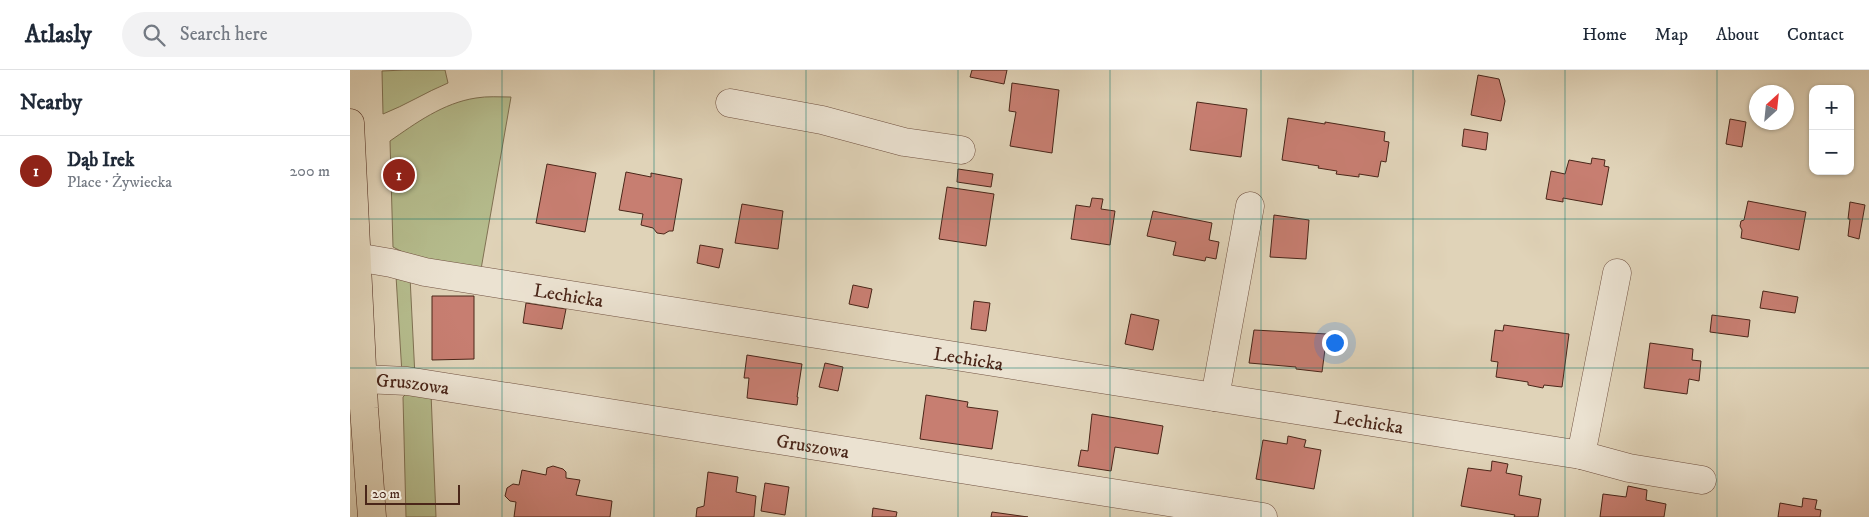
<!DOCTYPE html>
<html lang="en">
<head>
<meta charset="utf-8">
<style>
  :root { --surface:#fff; --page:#f2f2f3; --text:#1f2937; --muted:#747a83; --line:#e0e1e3; --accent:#8f2418 }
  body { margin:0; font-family:"IM FELL DW Pica",serif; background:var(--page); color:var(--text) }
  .controls { position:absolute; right:15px; top:15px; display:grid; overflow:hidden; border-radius:10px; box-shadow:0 1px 4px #0004 }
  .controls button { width:45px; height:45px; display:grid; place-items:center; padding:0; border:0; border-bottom:1px solid var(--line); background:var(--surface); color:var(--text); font:25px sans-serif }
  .compass { position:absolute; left:1399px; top:15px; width:45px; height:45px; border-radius:50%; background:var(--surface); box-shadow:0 1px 4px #0004; rotate:27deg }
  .scale { position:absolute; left:15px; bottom:12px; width:95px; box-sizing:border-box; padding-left:5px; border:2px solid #4a2619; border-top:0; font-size:14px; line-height:18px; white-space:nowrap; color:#4a2619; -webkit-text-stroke:4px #ebe2d1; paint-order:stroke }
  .you { position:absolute; left:984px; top:272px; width:18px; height:18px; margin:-12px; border:4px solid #fff; border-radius:50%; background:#1a73e8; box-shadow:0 0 0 8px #1a73e833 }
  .badge { display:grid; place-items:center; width:32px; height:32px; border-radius:50%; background:var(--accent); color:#fff; font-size:16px; font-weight:700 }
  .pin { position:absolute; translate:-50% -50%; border:2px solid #fff; box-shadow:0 1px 5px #0006 }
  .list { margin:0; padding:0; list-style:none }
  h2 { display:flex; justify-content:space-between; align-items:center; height:65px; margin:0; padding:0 20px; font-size:21px }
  h2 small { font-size:16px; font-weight:400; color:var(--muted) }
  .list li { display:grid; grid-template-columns:32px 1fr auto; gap:15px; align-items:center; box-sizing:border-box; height:70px; padding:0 20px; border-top:1px solid var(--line) }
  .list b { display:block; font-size:19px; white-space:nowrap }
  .list p { margin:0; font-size:16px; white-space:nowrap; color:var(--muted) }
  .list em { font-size:16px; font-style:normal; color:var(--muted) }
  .icon { flex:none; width:28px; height:28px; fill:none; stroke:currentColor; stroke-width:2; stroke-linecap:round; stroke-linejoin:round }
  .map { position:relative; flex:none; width:1519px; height:447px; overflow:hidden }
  header { display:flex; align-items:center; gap:30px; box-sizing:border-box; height:70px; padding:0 25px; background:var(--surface); border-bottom:1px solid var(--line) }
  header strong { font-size:24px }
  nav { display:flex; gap:28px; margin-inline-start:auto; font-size:18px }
  .search { width:350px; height:45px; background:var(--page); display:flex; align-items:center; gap:12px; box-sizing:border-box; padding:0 18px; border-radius:28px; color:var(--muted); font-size:19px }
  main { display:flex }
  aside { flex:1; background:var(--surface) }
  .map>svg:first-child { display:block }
  .green { fill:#b5bc8d; stroke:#807153 }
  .building { fill:#c77e71; stroke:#4a2619 }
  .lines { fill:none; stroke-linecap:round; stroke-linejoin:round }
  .minor-casing { stroke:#705141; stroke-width:29 }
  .major-casing { stroke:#4a2619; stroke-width:29 }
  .minor { stroke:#ebe2d1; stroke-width:28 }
  .major { stroke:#e0d3b8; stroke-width:28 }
  .grid { fill:none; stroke:#0f766e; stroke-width:1; stroke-opacity:0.55 }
  .labels { text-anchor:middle; stroke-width:4; stroke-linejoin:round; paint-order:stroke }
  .street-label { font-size:19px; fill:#4a2619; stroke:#ebe2d1 }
</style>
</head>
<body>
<header>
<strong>Atlasly</strong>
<div class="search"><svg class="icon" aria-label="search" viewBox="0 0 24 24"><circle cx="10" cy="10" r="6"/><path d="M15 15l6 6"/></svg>Search here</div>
<nav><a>Home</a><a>Map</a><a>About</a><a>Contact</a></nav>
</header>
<main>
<aside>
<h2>Nearby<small></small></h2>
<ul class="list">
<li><span class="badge">1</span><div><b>Dąb Irek</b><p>Place · Żywiecka</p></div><em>200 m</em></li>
</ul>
</aside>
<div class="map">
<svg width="1519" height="447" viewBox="0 0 1519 447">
  <rect width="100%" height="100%" fill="#e0d3b8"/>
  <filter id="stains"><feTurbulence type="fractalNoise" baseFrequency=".004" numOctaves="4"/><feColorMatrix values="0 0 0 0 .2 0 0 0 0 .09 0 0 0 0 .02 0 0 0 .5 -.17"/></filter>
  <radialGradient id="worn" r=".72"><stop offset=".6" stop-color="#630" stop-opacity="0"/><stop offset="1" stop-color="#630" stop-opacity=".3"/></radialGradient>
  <g class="green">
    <path d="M54 0H95L98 13C76 22 56 35 33 44L32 1Z"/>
    <path d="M161 27 130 205 68 190 43 177 40 71C66 53 93 33 126 28 137 26 149 27 161 27Z"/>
    <path d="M46 206 60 207 65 307 52 304Z"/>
    <path d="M58 322 81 323 86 447H56L53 327Z"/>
  </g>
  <g class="building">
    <path d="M622 0H657L654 14 620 7Z"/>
    <path d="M1128 5 1149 9 1155 31 1151 51 1121 45Z"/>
    <path d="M662 13 709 20 702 83 660 76 666 42 659 41Z"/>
    <path d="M847 32 897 39 891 87 840 80Z"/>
    <path d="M938 48 975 54V52L1035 62 1034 71 1039 72 1036 92 1031 91 1028 107 1009 104V107L986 104 987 101 968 98 969 96 932 90Z"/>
    <path d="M1380 49 1396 52 1392 77 1376 74Z"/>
    <path d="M1114 59 1138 63 1136 80 1112 76Z"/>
    <path d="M1242 88 1255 90 1254 96 1259 97 1252 135 1213 128V132L1196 129 1201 101 1215 104 1219 90 1241 94Z"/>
    <path d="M197 94 246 103 235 162 186 153Z"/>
    <path d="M608 99 643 104 641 117 607 112Z"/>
    <path d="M276 102 301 107V103L332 109 323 161H319L314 164 307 163 303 158 291 155 293 144 269 140Z"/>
    <path d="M597 117 644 124 636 176 589 169Z"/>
    <path d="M742 128 753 129 751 139 765 141 760 175 721 169 726 135 740 137Z"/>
    <path d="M1398 131 1456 142 1449 180 1391 168 1392 160 1390 156 1391 151 1394 150Z"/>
    <path d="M1500 132 1515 135 1509 169 1498 166 1500 149H1498Z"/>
    <path d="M392 134 433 141 428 179 385 173Z"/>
    <path d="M803 141 862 153 859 170 869 172 866 189 856 187 855 191 823 185 826 172 797 166Z"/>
    <path d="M924 145 959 150 956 189 920 187Z"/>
    <path d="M350 175 373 179 369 198 347 193Z"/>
    <path d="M503 215 522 219 518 238 499 234Z"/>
    <path d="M1413 221 1448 227 1445 243 1410 238Z"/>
    <path d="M82 226H124V289L82 290Z"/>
    <path d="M624 231 640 233 636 261 621 259Z"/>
    <path d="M176 233 216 239 212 259 173 253Z"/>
    <path d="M781 244 809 250 803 280 775 274Z"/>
    <path d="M1362 245 1400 250 1398 267 1360 262Z"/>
    <path d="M1154 255 1219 264 1212 317 1194 315 1193 318 1178 315V312L1146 307 1148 292 1141 291 1145 260 1153 261Z"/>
    <path d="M904 260 977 264 972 302 946 299V297L899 293Z"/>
    <path d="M1300 273 1343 279 1342 290 1351 291 1349 311 1339 309 1337 324 1294 318Z"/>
    <path d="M397 285 452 294 447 327H448L447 335 397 328 399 308H394Z"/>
    <path d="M475 293 493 297 488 321 469 317Z"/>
    <path d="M576 325 618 332 617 337 648 341 642 379 570 369Z"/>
    <path d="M742 344 813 356 808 384 765 377 761 401 728 396 731 380 738 381Z"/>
    <path d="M938 366 956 370 954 377 971 380 964 419 906 409 913 370 937 374Z"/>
    <path d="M1142 391 1158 394 1156 403 1172 406 1169 425 1191 429 1188 447H1164L1165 445 1111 436 1118 398 1141 401Z"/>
    <path d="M203 396 213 399 216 402V408L230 410 226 425 262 431 260 447H164L166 432 160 431 155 426 157 418 163 414 169 415 172 400 196 405 197 398Z"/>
    <path d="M358 402 388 407 386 422 406 426 404 447H346L347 438 354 436Z"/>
    <path d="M415 413 439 417 435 445 411 441Z"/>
    <path d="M1278 416 1297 420 1296 430 1316 434 1314 447H1250L1253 424 1276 427Z"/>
    <path d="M1453 428 1467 430 1465 439 1471 440 1470 447H1428L1430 433 1452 437Z"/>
    <path d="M523 438 547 442 546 447H522Z"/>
    <path d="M642 442 678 447H641Z"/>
  </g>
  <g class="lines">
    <g class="minor-casing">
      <g id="minor">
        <path d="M380 33 472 50 554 72 611 80"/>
        <path id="s1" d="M6 187 41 193 75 202 1231 385 1279 398 1352 410"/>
        <path id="s2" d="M13 309 57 311 913 447"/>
        <path d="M865 327 900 136"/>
        <path d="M1231 385 1267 203"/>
      </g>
    </g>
    <g class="major-casing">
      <path id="major" d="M0 53 14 338 22 447"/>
    </g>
    <use href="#minor" class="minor"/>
    <use href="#major" class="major"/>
  </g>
  <path class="grid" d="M152 0V447M304 0V447M456 0V447M608 0V447M760 0V447M911 0V447M1063 0V447M1215 0V447M1367 0V447M0 149H1519M0 298H1519"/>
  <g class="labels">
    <g class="street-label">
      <text dy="7" stroke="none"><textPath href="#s1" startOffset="216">Lechicka</textPath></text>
      <text dy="7" stroke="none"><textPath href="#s1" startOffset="621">Lechicka</textPath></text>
      <text dy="7" stroke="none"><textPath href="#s2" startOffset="50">Gruszowa</textPath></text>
      <text dy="7" stroke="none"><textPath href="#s1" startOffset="1026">Lechicka</textPath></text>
      <text dy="7" stroke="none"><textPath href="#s2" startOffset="455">Gruszowa</textPath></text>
    </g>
  </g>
  <rect width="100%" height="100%" filter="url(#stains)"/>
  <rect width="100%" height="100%" fill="url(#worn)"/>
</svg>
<div class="controls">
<button>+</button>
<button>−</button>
</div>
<svg class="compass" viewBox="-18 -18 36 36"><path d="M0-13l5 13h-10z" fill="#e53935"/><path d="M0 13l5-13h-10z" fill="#747a83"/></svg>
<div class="scale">20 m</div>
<div class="you"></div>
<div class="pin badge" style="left:49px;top:105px">1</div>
</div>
</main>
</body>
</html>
